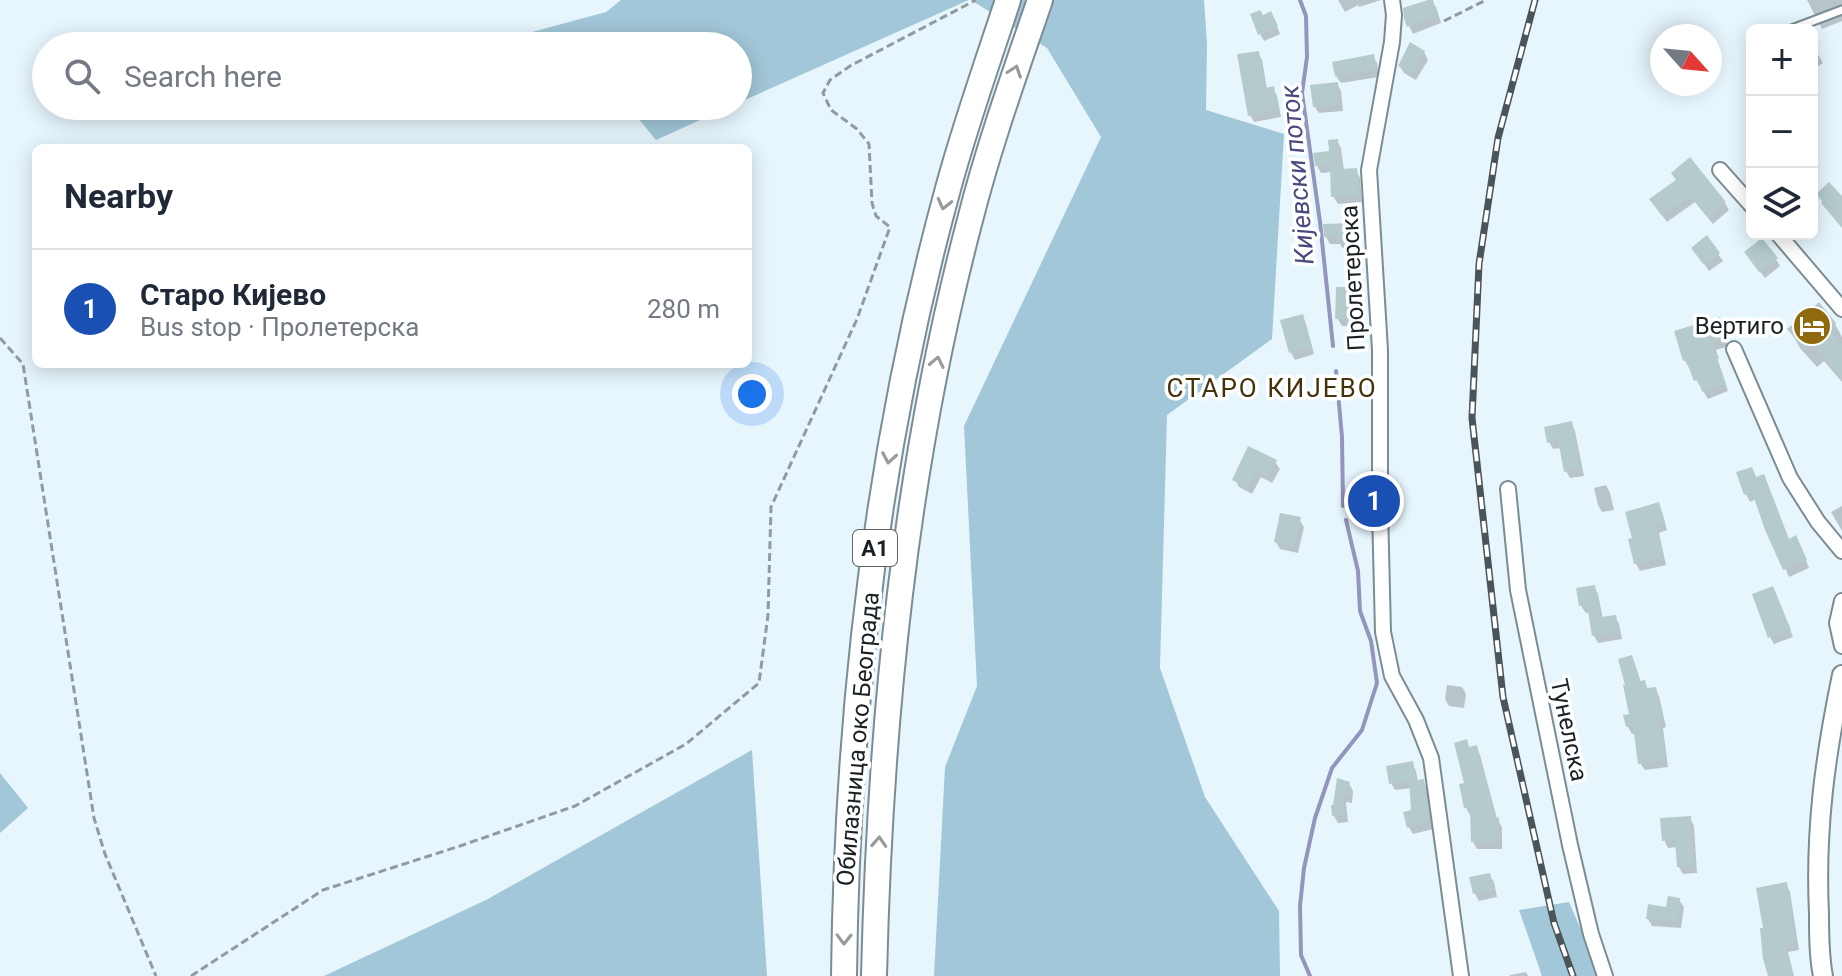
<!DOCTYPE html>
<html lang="en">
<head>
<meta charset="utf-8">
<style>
  :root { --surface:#fff; --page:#f2f2f3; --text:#1f2937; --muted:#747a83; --line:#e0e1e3; --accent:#b45309 }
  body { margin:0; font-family:Roboto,sans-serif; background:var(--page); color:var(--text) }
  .controls { position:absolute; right:24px; top:24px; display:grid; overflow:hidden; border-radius:12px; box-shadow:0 4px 20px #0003 }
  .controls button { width:72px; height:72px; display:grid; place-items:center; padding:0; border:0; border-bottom:2px solid var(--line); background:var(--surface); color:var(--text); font:40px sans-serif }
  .compass { position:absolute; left:1650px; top:24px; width:72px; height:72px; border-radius:50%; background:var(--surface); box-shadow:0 4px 20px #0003; rotate:117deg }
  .you { position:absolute; left:752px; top:394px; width:28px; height:28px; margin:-20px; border:6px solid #fff; border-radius:50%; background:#1a73e8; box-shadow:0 0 0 12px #1a73e833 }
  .badge { display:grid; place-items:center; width:52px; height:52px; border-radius:50%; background:var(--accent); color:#fff; font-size:26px; font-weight:700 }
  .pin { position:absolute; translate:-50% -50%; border:4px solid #fff; box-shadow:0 2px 8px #0006 }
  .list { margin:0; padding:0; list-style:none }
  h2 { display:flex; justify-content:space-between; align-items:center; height:104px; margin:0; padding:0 32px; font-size:34px }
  h2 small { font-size:26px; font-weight:400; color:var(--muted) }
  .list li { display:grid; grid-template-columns:52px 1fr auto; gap:24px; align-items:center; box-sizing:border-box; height:120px; padding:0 32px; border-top:2px solid var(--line) }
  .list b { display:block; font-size:30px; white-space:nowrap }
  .list p { margin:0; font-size:26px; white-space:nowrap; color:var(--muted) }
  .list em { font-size:26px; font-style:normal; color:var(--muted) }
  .icon { flex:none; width:44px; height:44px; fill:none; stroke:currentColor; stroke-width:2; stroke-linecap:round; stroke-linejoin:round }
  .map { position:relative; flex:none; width:1842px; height:976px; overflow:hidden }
  .search { position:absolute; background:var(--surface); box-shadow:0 4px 20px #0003; left:32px; top:32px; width:720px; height:88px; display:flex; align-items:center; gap:20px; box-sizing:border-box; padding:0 28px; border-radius:44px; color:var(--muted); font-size:30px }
  .panel { position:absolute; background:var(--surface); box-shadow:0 4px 20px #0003; left:32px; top:144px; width:720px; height:224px; border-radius:12px }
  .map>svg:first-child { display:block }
  .green { fill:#a2c7d8 }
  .shadow { fill:#0003 }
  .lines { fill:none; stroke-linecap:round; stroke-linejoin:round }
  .stream { stroke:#9495bc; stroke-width:4 }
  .building { fill:#b5cbcb }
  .lane-casing { stroke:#7b8c94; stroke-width:11 }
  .street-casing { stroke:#7b8c94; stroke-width:18 }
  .secondary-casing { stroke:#7b8c94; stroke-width:22 }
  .highway-casing { stroke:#7b8c94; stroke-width:28 }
  .path { stroke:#8f9ba0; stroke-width:3; stroke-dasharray:8 4; stroke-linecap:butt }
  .lane { stroke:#fff; stroke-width:7 }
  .street { stroke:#fff; stroke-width:14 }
  .secondary { stroke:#fff; stroke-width:18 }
  .highway { stroke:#fff; stroke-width:24 }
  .rail-casing { stroke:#4b5458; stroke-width:7 }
  .rail { stroke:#fff; stroke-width:4; stroke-dasharray:12; stroke-linecap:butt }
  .oneway { stroke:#989b9c }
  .labels { text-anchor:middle; stroke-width:7; stroke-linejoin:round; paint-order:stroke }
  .shield { fill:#fff; stroke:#5f6466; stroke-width:2 }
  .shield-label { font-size:22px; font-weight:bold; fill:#1a2124 }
  .street-label { font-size:24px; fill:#1a2124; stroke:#fff }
  .poi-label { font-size:24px; fill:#1a2124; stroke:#fff; text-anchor:end }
  .water-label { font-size:26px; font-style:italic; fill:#4b497e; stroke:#fff }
  .neighbourhood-label { font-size:26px; letter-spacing:2px; fill:#45320b; stroke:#fff }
</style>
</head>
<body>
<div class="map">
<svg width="1842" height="976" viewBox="0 0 1842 976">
  <rect width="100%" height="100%" fill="#e7f6fd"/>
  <g class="green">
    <path d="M621 0H969L738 103V46H396L380 37 488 44 606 12Z"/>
    <path d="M971 0H1204L1207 44 1206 110 1284 134 1272 339 1167 415 1160 668 1205 797 1279 911 1280 976H934L945 767 977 686 964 426 1101 137 1047 48Z"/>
    <path d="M628 106H731L656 140Z"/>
    <path d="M752 750 767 976H324L488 899Z"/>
    <path d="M0 773 28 808 0 833Z"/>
    <path d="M1569 902 1601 976H1542L1519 910Z"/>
  </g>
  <g class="shadow">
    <path d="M1338 0H1381L1359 7 1358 5 1345 12Z"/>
    <path d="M1430 0 1436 7 1441 23 1413 34 1406 19Z"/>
    <path d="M1807 0H1842V21L1822 29Z"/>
    <path d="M1263 17 1275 21 1280 34 1264 41 1260 34Z"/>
    <path d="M1812 44 1823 63 1812 70Z"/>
    <path d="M1424 52 1428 60 1416 80 1404 73 1400 66Z"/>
    <path d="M1258 53 1262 60 1267 89 1273 88 1277 96 1281 117 1254 122 1250 115Z"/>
    <path d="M1373 56 1377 63 1379 77 1341 83 1336 76Z"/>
    <path d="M1337 84 1341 91 1343 111 1319 113 1314 106Z"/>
    <path d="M1337 141 1341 148 1344 171 1356 170 1360 178 1362 202 1338 204 1333 196 1332 172 1321 173 1317 166 1331 153Z"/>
    <path d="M1678 181 1725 203 1729 210 1713 224 1695 202 1667 222 1656 207Z"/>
    <path d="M1352 225 1356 233V249H1343L1340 244H1330L1326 237Z"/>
    <path d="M1707 238 1723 261 1709 271 1698 255Z"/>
    <path d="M1776 259 1780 266 1765 278 1751 260Z"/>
    <path d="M1357 289 1362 296 1361 326H1342L1337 318Z"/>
    <path d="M1818 305 1835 324 1842 337V382L1824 361 1817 367 1800 348 1790 330Z"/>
    <path d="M1302 317 1306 324 1314 354 1295 360 1291 353Z"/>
    <path d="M1719 319 1729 346 1716 350 1719 359H1717L1728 391 1708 399 1685 361 1677 333Z"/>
    <path d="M1571 423 1575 431 1584 476 1570 478 1566 471 1561 448 1553 449 1549 442Z"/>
    <path d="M1275 462 1280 469 1272 483 1261 477 1252 494 1239 487 1235 480Z"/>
    <path d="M1756 479 1789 541 1800 545 1809 568 1789 577 1756 499 1750 502 1746 494Z"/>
    <path d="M1606 485 1610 493 1614 510 1602 512 1598 505 1594 488Z"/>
    <path d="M1658 505 1662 512 1667 530 1659 533 1666 565 1640 571 1636 564 1631 540Z"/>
    <path d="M1842 506V531L1831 512Z"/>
    <path d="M1299 519 1304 527 1298 553 1280 549 1276 542Z"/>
    <path d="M1594 587 1598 594 1603 619 1615 617 1619 624 1622 639 1598 643 1594 636 1590 612 1586 613 1581 606 1578 590Z"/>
    <path d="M1776 595 1793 637 1774 644 1770 637Z"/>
    <path d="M1631 657 1635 664 1641 683H1644L1649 690 1655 689 1659 696 1666 727 1663 728 1668 767 1645 770 1640 763 1636 733 1632 734 1628 727 1631 715Z"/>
    <path d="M1447 685 1462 687 1466 694 1464 708 1449 706 1445 699Z"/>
    <path d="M1466 742 1471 749 1476 747 1480 755 1497 819 1502 827V849H1477L1473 842 1472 814 1470 815 1466 808Z"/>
    <path d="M1412 764 1416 771 1418 782 1423 781 1427 789 1433 829 1413 834 1409 827 1413 812 1412 788 1395 790 1391 783Z"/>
    <path d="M1349 784 1353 791 1352 803 1346 802 1348 822 1338 823 1334 816 1333 807Z"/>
    <path d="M1690 818 1694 826 1697 873 1683 874 1679 867 1677 847 1668 848 1664 840Z"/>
    <path d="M1489 875 1494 882 1497 897 1479 901 1475 894Z"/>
    <path d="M1786 884 1790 892 1799 950 1788 952 1794 976H1770Z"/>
    <path d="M1679 900 1684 907 1681 928 1652 926 1648 919 1668 909Z"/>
    <path d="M1526 972 1528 976H1510V975Z"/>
  </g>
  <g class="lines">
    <g class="stream">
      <path d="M1300 0 1306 16 1307 57 1302 93 1320 222 1333 346"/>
      <path d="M1336 371 1342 437 1343 506"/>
      <path d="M1310 976 1301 955 1300 906 1304 868 1315 818 1332 768 1362 730 1377 683 1371 641 1360 611 1358 571 1346 520"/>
    </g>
  </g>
  <g class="building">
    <path d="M1428 0H1433L1438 16 1407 27 1404 19 1403 8Z"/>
    <path d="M1260 10 1263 15 1271 11 1278 26 1258 35 1250 14Z"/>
    <path d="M1410 42 1425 51 1412 74 1398 66Z"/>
    <path d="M1259 51 1265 88 1274 86 1278 110 1248 116 1237 54Z"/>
    <path d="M1374 54 1376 69 1335 76 1332 62Z"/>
    <path d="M1338 82 1340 104 1313 107 1310 85Z"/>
    <path d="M1338 139 1341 169 1357 168 1359 195 1331 197 1330 165 1315 166 1313 153 1329 151 1328 140Z"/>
    <path d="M1690 157 1726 202 1708 218 1690 196 1662 216 1649 199 1676 180 1671 173Z"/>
    <path d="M1829 182 1842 196V228L1821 203 1822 201 1816 194Z"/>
    <path d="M1353 223V242H1337V237H1324L1323 224Z"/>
    <path d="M1707 235 1720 253 1704 265 1691 248Z"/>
    <path d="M1762 238 1778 258 1759 272 1744 252Z"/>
    <path d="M1336 287H1358V319H1335Z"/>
    <path d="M1819 302 1836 323 1829 329 1842 344V378L1812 344 1805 350 1787 329Z"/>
    <path d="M1303 314 1312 347 1289 353 1280 320Z"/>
    <path d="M1720 317 1727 338 1714 342 1716 351 1715 352 1726 384 1702 392 1698 380 1694 381 1686 360 1683 361 1674 331Z"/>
    <path d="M1572 421 1581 468 1564 472 1558 440 1547 443 1544 427Z"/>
    <path d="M1248 446 1277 460 1268 477 1256 471 1248 488 1232 480Z"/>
    <path d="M1752 467 1756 477 1764 474 1789 539 1796 535 1807 560 1783 570 1765 530 1752 492 1744 495 1736 472Z"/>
    <path d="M1659 502 1665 523 1656 525 1664 557 1634 564 1628 539 1632 538 1625 512Z"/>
    <path d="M1280 513 1301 517 1294 547 1274 542Z"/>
    <path d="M1595 585 1601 617 1616 615 1619 632 1592 636 1587 605 1579 606 1576 588Z"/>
    <path d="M1773 586 1791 630 1768 638 1752 594Z"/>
    <path d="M1632 655 1640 681 1645 680 1647 688 1656 687 1663 720H1660L1666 759 1638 764 1633 726 1626 727 1623 715 1629 714 1623 685H1625L1618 659Z"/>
    <path d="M1467 739 1469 747 1477 745 1495 818 1499 817V842H1471L1470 807 1464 808 1459 784 1464 783 1454 743Z"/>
    <path d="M1413 761 1416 780 1389 784 1386 766Z"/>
    <path d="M1337 778 1350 782 1348 796 1343 795 1345 815 1332 816 1331 805H1333Z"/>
    <path d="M1424 779 1430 822 1407 828 1403 812 1411 810 1409 781Z"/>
    <path d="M1691 816 1694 866 1677 867 1675 840 1662 841 1660 818Z"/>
    <path d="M1490 873 1494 890 1473 894 1469 877Z"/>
    <path d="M1787 882 1796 943 1785 945 1793 976H1768L1763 959 1760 928H1763L1756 888Z"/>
    <path d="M1668 896 1680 898 1678 921 1646 919 1648 904 1666 907Z"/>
  </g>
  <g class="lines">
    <g class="lane-casing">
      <path id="lane" d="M1789 30 1842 10"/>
    </g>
    <g class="street-casing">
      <g id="street">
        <path d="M1392 0 1394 15 1392 42 1369 170 1380 350V509L1383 632 1392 676 1416 720 1431 758 1461 976"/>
        <path d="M1720 170 1752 206"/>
        <path d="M1778 234 1842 309"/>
        <path d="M1734 349 1790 478 1818 522 1842 551"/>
        <path d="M1508 489 1518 590 1570 845 1591 934 1605 976"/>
        <path d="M1842 601 1837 623 1842 646"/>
      </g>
    </g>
    <g class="secondary-casing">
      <path id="secondary" d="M1823 976C1819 956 1819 935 1819 914 1815 830 1825 757 1842 675"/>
    </g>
    <g class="highway-casing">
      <g id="highway">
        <path d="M844 976C847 710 878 442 949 185 966 123 988 61 1008 0"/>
        <path d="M874 976C880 722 905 466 970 220 989 145 1015 73 1040 0"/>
      </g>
    </g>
    <g class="path">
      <path d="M1444 21 1486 0"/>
      <path d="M0 338 23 364 94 818 105 854 156 976"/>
      <path d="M191 976 323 890 460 846 575 806 686 744 759 683 768 615 771 507 857 319 890 227 876 216 872 203 869 144 857 129 831 110 823 93 830 80 850 66 976 0"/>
    </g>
    <use href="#lane" class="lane"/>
    <use href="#street" class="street"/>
    <use href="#secondary" class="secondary"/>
    <use href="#highway" class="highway"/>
    <g class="rail-casing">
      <path id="rail" d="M1535 0 1498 138 1479 264 1472 418 1503 697 1554 923 1573 976"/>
    </g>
    <use href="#rail" class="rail"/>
  </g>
  <defs><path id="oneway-chevron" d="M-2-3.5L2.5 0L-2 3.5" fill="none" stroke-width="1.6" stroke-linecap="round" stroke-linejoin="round" transform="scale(2)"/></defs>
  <g class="oneway">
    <use href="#oneway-chevron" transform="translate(1015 71) rotate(-71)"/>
    <use href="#oneway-chevron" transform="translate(944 204) rotate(104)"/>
    <use href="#oneway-chevron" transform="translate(937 362) rotate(-78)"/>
    <use href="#oneway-chevron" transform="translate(889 458) rotate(100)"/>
    <use href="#oneway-chevron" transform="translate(879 842) rotate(-87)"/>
    <use href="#oneway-chevron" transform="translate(844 939) rotate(91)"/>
  </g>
  <defs>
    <g id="hotel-disc" transform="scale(2)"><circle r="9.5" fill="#8f690e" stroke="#fff"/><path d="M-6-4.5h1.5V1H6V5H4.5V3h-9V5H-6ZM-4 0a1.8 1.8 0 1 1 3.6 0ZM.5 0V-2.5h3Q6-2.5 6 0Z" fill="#fff"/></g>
  </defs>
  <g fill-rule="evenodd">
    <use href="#hotel-disc" x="1812" y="326"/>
  </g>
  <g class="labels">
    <rect class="shield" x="853" y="530" width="44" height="36" rx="6"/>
    <g class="shield-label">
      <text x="875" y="556">A1</text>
    </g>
    <g class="street-label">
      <text transform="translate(1353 278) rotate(-93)" y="8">Пролетерска</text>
      <text transform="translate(1569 730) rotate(78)" y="8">Тунелска</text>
      <text transform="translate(858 739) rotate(-85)" y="8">Обилазница око Београда</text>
    </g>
    <g class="poi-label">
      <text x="1784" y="334">Вертиго</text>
    </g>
    <g class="water-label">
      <text transform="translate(1297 175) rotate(-95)" y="9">Кијевски поток</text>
    </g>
    <g class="neighbourhood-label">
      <text x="1272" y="397">СТАРО КИЈЕВО</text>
    </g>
  </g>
</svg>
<div class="controls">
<button>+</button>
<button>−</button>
<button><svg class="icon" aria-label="layers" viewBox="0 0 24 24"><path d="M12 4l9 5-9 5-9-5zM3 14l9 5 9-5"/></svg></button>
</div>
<svg class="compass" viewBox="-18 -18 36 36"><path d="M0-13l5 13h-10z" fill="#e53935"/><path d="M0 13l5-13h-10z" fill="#747a83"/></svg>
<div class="you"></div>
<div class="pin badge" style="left:1374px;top:501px;background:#1a4fb4">1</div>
<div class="search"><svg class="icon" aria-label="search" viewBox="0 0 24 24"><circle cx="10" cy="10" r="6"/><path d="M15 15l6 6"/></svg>Search here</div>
<section class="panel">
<h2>Nearby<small></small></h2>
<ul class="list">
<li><span class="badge" style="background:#1a4fb4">1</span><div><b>Старо Кијево</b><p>Bus stop · Пролетерска</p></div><em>280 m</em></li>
</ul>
</section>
</div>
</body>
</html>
